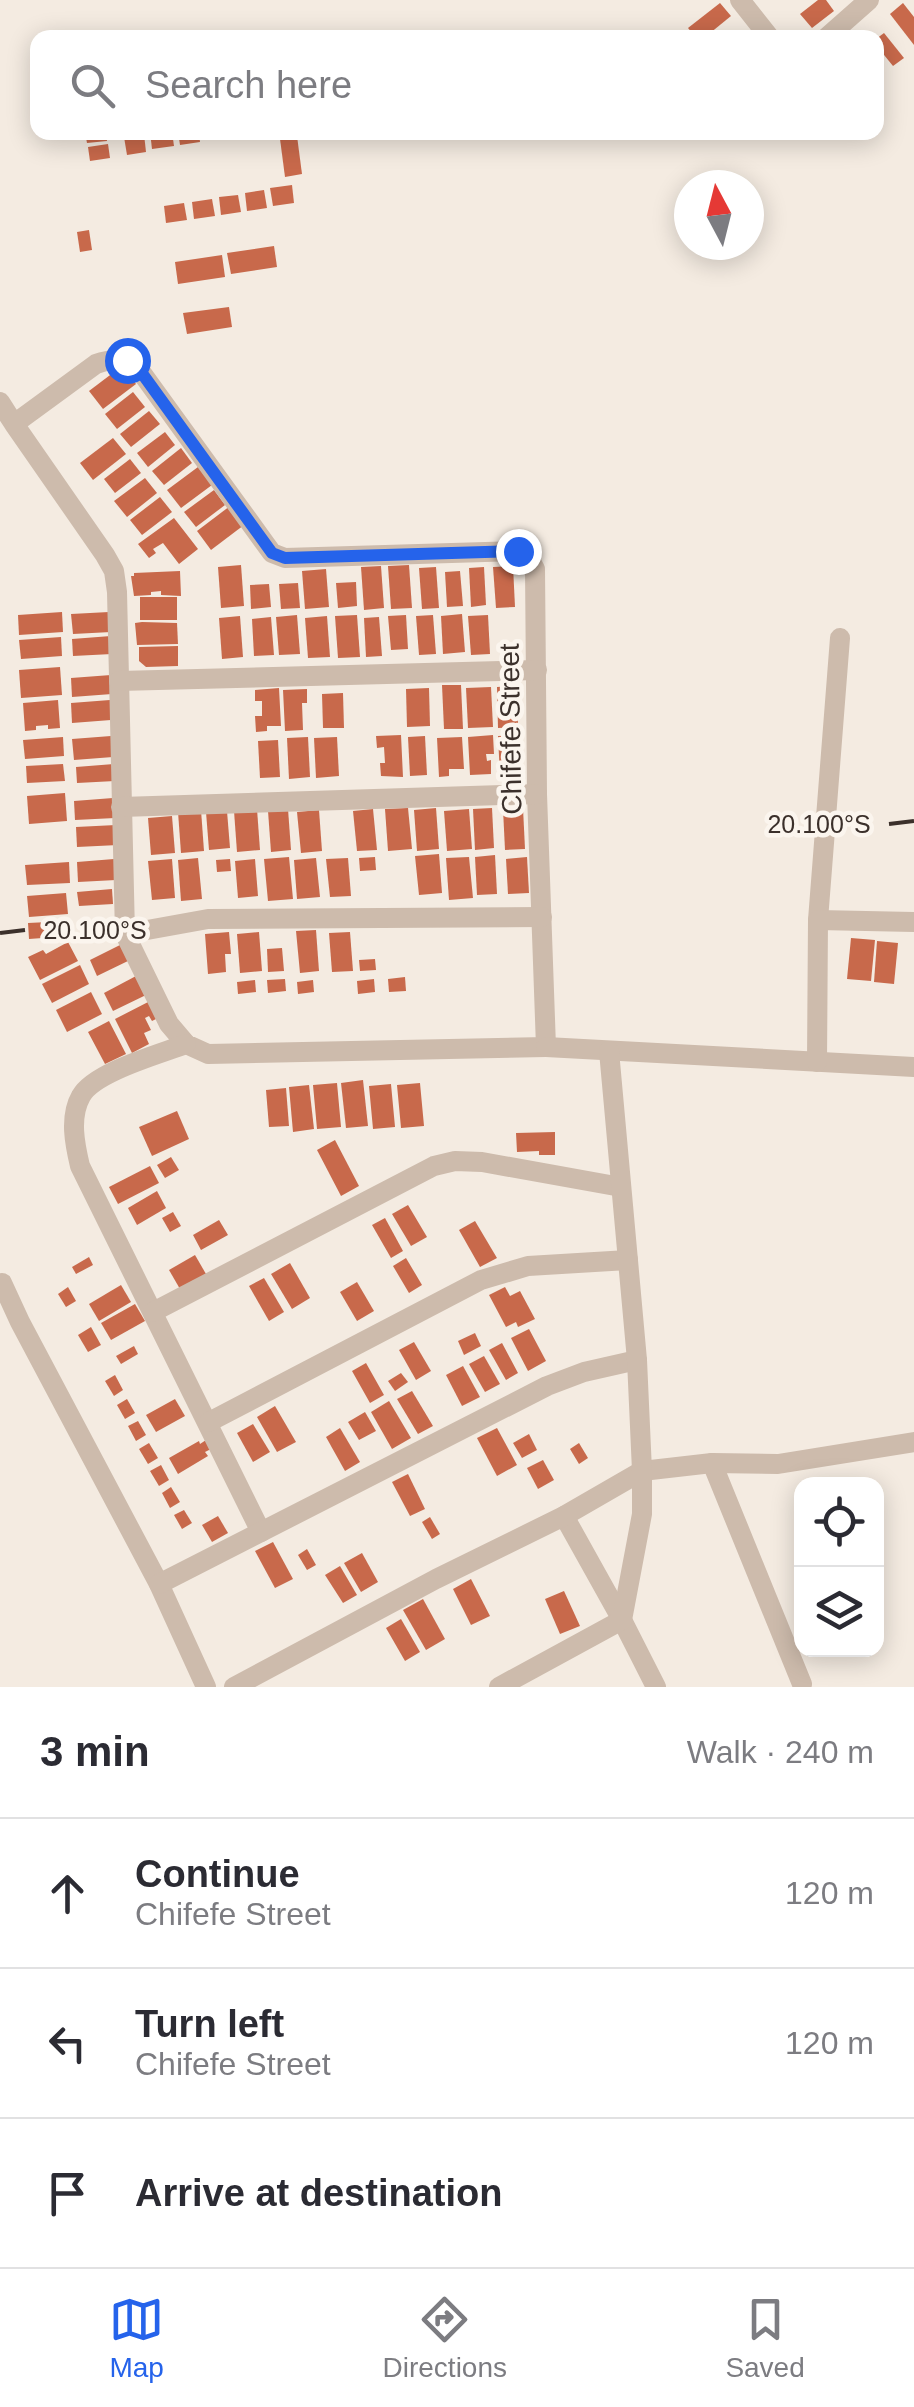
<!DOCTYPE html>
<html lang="en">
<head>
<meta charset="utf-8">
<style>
  :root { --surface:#fff; --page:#f7f7f7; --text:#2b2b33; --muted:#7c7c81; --line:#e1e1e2; --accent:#2563eb }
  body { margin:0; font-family:Helvetica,sans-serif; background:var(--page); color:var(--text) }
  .controls { position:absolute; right:30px; bottom:30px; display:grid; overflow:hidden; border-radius:20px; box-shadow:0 5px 25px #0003 }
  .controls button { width:90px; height:90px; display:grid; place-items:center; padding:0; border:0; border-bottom:2px solid var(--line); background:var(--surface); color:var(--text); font:50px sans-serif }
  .compass { position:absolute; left:674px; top:170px; width:90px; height:90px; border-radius:50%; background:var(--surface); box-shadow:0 5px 25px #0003; rotate:353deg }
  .stop { position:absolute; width:30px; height:30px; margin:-22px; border:8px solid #2563eb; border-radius:50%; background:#fff }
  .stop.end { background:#2563eb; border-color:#fff; box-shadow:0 2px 10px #0008 }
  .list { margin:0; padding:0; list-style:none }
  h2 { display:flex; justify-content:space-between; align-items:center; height:130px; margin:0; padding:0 40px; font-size:42px }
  h2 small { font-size:32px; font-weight:400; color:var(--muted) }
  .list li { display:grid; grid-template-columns:65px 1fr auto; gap:30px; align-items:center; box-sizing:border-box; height:150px; padding:0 40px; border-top:2px solid var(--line) }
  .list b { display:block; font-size:38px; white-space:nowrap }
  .list p { margin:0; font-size:32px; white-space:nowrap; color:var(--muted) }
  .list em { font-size:32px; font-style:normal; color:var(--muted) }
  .icon { flex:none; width:55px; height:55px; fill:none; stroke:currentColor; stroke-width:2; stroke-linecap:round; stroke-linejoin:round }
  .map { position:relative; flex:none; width:914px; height:1687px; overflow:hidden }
  .search { position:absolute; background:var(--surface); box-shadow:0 5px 25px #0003; left:30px; right:30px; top:30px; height:110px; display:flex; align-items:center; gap:25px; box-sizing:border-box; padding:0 35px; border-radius:20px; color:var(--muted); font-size:38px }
  .sheet { height:580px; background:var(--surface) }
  nav { display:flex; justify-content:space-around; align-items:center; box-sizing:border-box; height:140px; border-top:2px solid var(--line); background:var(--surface); font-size:28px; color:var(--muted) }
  nav a { display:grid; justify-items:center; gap:5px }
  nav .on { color:var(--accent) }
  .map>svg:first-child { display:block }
  .building { fill:#c8694b }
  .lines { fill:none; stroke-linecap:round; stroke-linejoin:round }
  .minor { stroke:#cdbbac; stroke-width:20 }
  .route { stroke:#2563eb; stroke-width:12 }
  .ticks { fill:none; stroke:#3b302b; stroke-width:4 }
  .labels { text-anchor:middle; stroke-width:9; stroke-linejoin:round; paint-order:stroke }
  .street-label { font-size:28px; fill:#3b302b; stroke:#fbf5ee }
  .ticks-label { font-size:25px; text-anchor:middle; fill:#3b302b; stroke:#fbf5ee; stroke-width:9; stroke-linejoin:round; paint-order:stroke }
</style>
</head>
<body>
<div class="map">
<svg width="914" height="1687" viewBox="0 0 914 1687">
  <rect width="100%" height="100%" fill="#f4ebe1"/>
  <g class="building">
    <path d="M818 0H826L834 11 812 28 800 14Z"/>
    <path d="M720 3 731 16 704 38H696L688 28Z"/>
    <path d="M903 3 914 17V45L890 14Z"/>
    <path d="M884 33 904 58 893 66 876 45V39Z"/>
    <path d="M85 132H106L107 141 87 143Z"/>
    <path d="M150 132H172L174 146 152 149Z"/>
    <path d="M178 132H199L200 142 180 145Z"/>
    <path d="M144 134 146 152 127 155 124 137Z"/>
    <path d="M297 136 302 174 285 177 280 139Z"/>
    <path d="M108 144 110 158 90 161 88 147Z"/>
    <path d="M292 185 294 203 273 206 270 188Z"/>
    <path d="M264 190 267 208 247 211 245 193Z"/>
    <path d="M238 195 241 212 221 215 219 197Z"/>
    <path d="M212 199 215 216 194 219 192 202Z"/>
    <path d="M184 203 187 220 166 223 164 206Z"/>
    <path d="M89 230 92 250 80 252 77 232Z"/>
    <path d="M274 246 277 267 231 274 227 253Z"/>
    <path d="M222 255 225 277 178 284 175 262Z"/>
    <path d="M229 307 232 327 187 334 183 313Z"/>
    <path d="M122 366 136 384 103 409 89 391Z"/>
    <path d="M133 392 145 407 117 429 105 414Z"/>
    <path d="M149 411 160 424 131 447 120 434Z"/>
    <path d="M165 432 175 445 148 467 137 453Z"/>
    <path d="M113 438 126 454 93 480 80 463Z"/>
    <path d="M181 448 192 463 164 485 152 471Z"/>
    <path d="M130 459 141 473 115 493 104 479Z"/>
    <path d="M198 467 212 485 181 508 167 490Z"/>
    <path d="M145 478 157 493 127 517 114 501Z"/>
    <path d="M214 490 225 505 196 527 184 512Z"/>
    <path d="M160 497 172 512 142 535 130 520Z"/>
    <path d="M230 506 244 525 211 550 197 531Z"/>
    <path d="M174 518 198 549 179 564 163 543 153 549 156 553 149 558 138 544Z"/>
    <path d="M241 565 244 606 221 608 218 567Z"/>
    <path d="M409 565 412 608 391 609 388 566Z"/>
    <path d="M381 566 384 608 364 610 361 567Z"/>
    <path d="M513 566 515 607 496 608 493 567Z"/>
    <path d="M436 567 439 608 422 609 419 568Z"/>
    <path d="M484 567 486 605 471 607 469 568Z"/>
    <path d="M326 569 329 607 305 609 302 571Z"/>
    <path d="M180 571 181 596 161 595V591L151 592V595L134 596 131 576H134V573Z"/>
    <path d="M460 571 463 606 447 607 445 572Z"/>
    <path d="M356 582 357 606 338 608 336 583Z"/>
    <path d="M298 583 300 608 281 609 279 584Z"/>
    <path d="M269 584 271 607 251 609 250 585Z"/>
    <rect x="140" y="597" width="37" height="23"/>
    <path d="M62 612 63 632 19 635 18 615Z"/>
    <path d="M109 612 111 632 73 634 71 614Z"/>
    <path d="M462 614 465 652 443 654 441 616Z"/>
    <path d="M297 615 300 654 279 655 276 617Z"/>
    <path d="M357 615 360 657 338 658 335 616Z"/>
    <path d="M406 615 408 649 391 650 388 616Z"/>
    <path d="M433 615 436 654 419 655 416 616Z"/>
    <path d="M488 615 490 654 471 655 468 616Z"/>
    <path d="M240 616 243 657 222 659 219 618Z"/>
    <path d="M327 616 330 657 308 658 305 618Z"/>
    <path d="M271 617 274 655 254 656 252 619Z"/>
    <path d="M379 617 382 656 366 657 364 618Z"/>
    <path d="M142 622 177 623 178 644 137 645 135 623Z"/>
    <path d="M111 636 112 654 73 656 72 639Z"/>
    <path d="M61 637 62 656 21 659 19 640Z"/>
    <path d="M178 646V666L146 667 139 661V647Z"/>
    <path d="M60 667 62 695 21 698 19 670Z"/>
    <path d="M111 675 112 694 72 697 71 678Z"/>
    <path d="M442 685H461L463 729H444Z"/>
    <path d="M517 686 518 727 498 728 497 687Z"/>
    <path d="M491 687 493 727 468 728 466 688Z"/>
    <path d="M279 688 281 726H267V731L256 732 255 716H262V701H255V690Z"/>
    <path d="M429 688 430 726 407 727 406 689Z"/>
    <path d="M307 689V703H302L303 730 285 731 283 690Z"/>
    <path d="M343 693 344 728H323L322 694Z"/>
    <path d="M58 700 60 728 48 729V725L36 726V730L25 731 23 703Z"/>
    <path d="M110 700 111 720 72 723 71 703Z"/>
    <path d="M401 735 403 777 381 776 380 763H385L384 747 377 748 376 736Z"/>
    <path d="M493 735 494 754H486L487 761 491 760V774L470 775 468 737Z"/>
    <path d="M520 735 522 768 512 769V775L500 776 498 736Z"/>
    <path d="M111 736 113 757 74 760 72 739Z"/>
    <path d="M425 736 427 775 410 776 408 737Z"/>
    <path d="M63 737 64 756 25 759 23 740Z"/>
    <path d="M308 737 310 777 289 779 287 738Z"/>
    <path d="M337 737 339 776 316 778 314 738Z"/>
    <path d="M462 737 464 769H449V776L439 777 437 738Z"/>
    <path d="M278 740 280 777 260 778 258 741Z"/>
    <path d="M63 764 65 781 27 783 26 766Z"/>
    <path d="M114 764 115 781 77 783 76 767Z"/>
    <path d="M65 793 67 821 29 824 27 796Z"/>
    <path d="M113 798 115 818 75 820 74 801Z"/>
    <path d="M408 808 412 849 388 851 385 809Z"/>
    <path d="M436 808 439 849 417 851 414 810Z"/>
    <path d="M492 808 494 848 475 850 473 809Z"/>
    <path d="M523 808 525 849 505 850 503 809Z"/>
    <path d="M257 809 260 850 237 852 234 811Z"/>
    <path d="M288 809 291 850 271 852 268 811Z"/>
    <path d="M373 809 377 850 357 851 353 811Z"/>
    <path d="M469 809 472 849 447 851 444 811Z"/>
    <path d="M201 810 204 851 181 853 178 812Z"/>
    <path d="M319 810 322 851 301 853 297 812Z"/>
    <path d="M227 811 230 848 209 850 206 812Z"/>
    <path d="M172 816 175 853 151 855 148 818Z"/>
    <path d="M116 825 118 845 77 847 76 827Z"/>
    <path d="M439 854 442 893 419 895 415 856Z"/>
    <path d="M495 855 497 894 477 895 475 857Z"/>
    <path d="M289 857 293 899 268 901 264 859Z"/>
    <path d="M375 857 376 870 360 871 359 858Z"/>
    <path d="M469 857 473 898 449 900 446 858Z"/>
    <path d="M527 857 529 893 508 894 506 859Z"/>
    <path d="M198 858 202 899 181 901 178 860Z"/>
    <path d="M316 858 320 897 297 899 294 860Z"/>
    <path d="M348 858 351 896 330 897 326 859Z"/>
    <path d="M114 859 116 880 78 882 77 862Z"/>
    <path d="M172 859 175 898 152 900 148 861Z"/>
    <path d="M230 859 231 871 217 872 216 860Z"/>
    <path d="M255 859 258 896 238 898 235 861Z"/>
    <path d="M69 862 70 883 27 885 25 865Z"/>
    <path d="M112 889 113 904 79 906 77 892Z"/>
    <path d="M66 893 68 914 29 917 27 896Z"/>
    <path d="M69 921 70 936 29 939 28 923Z"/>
    <path d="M316 930 319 971 300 973 296 931Z"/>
    <path d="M229 932 231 954H225L226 972 208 974 205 934Z"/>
    <path d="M259 932 262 971 240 973 237 934Z"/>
    <path d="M350 932 353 971 332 972 329 933Z"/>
    <path d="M851 938 875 940 871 981 847 979Z"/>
    <path d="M877 941 898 943 894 984 874 982Z"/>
    <path d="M68 942 78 961 40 980 28 957 43 950 46 954Z"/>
    <path d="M122 944 130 960 97 976 90 960Z"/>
    <path d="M282 948 284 971 268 972 267 949Z"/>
    <path d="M375 959 376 970 360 971 359 960Z"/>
    <path d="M80 965 89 984 52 1003 42 984Z"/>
    <path d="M136 976 146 995 113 1011 104 993Z"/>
    <path d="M405 977 406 991 389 992 388 979Z"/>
    <path d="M285 979 286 991 268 993 267 980Z"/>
    <path d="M374 979 375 992 358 994 357 981Z"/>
    <path d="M255 980 256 992 238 994 237 982Z"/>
    <path d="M313 980 314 992 298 994 297 982Z"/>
    <path d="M91 992 102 1014 67 1032 56 1010Z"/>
    <path d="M152 1000 160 1017 152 1021 149 1016 145 1018 151 1030 144 1033 149 1044 132 1053 115 1019Z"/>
    <path d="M109 1021 126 1054 105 1064 88 1032Z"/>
    <path d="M363 1080 368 1126 346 1128 341 1083Z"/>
    <path d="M337 1083 341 1127 317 1129 313 1085Z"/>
    <path d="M420 1083 424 1126 401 1128 397 1085Z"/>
    <path d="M391 1084 395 1127 373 1129 369 1086Z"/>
    <path d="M309 1085 314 1129 293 1132 289 1087Z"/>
    <path d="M286 1088 289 1126 269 1127 266 1090Z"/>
    <path d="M177 1111 189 1139 152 1156 139 1127Z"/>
    <path d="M555 1132V1155H539V1151L517 1152 516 1133Z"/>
    <path d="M335 1140 359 1186 341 1196 317 1150Z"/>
    <path d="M171 1157 179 1170 165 1178 157 1165Z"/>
    <path d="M150 1166 159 1183 118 1204 109 1187Z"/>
    <path d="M157 1191 166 1208 137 1225 128 1208Z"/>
    <path d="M408 1205 427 1237 411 1246 392 1214Z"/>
    <path d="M173 1212 181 1226 170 1232 162 1218Z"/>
    <path d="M385 1218 403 1251 391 1258 372 1225Z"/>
    <path d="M219 1220 228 1235 201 1250 193 1235Z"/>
    <path d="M475 1221 497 1258 480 1267 459 1230Z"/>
    <path d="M195 1255 206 1274 180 1289 169 1270Z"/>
    <path d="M89 1257 93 1265 76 1274 72 1267Z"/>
    <path d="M406 1258 422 1285 409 1293 393 1266Z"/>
    <path d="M290 1263 310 1298 292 1309 271 1274Z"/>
    <path d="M264 1278 284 1312 269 1321 249 1286Z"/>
    <path d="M357 1282 374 1311 357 1321 340 1292Z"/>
    <path d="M121 1285 131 1302 99 1321 89 1304Z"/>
    <path d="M68 1287 76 1301 66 1307 58 1294Z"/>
    <path d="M505 1287 510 1296 520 1291 535 1319 518 1327 516 1322 506 1327 489 1295Z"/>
    <path d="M135 1304 145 1321 111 1340 101 1323Z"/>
    <path d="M91 1327 101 1345 88 1352 78 1335Z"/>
    <path d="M529 1329 546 1361 528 1371 511 1338Z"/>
    <path d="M475 1333 481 1346 464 1355 458 1341Z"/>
    <path d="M414 1342 431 1371 416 1380 399 1350Z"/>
    <path d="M502 1343 518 1373 506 1380 489 1350Z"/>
    <path d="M134 1346 138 1354 121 1364 116 1356Z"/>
    <path d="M484 1356 500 1384 485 1392 469 1364Z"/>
    <path d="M366 1363 384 1395 370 1403 352 1371Z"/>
    <path d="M463 1366 480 1397 462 1406 446 1375Z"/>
    <path d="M401 1373 408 1382 395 1391 388 1381Z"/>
    <path d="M115 1375 123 1390 114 1396 105 1381Z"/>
    <path d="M412 1391 433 1426 418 1434 397 1399Z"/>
    <path d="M127 1399 135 1413 125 1419 117 1405Z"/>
    <path d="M175 1399 185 1416 156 1432 146 1415Z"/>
    <path d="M389 1401 411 1438 392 1449 371 1412Z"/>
    <path d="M275 1406 296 1442 277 1452 257 1417Z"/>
    <path d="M365 1412 376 1431 359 1440 348 1422Z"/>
    <path d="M138 1421 146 1435 136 1441 128 1426Z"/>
    <path d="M253 1424 270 1452 253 1462 237 1433Z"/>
    <path d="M340 1428 360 1462 345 1471 326 1437Z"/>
    <path d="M497 1428 517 1465 497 1476 477 1438Z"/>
    <path d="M529 1434 537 1450 522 1458 513 1443Z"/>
    <path d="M206 1440 211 1449 205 1452 208 1456 178 1474 169 1458 199 1441 200 1444Z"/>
    <path d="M149 1443 158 1458 148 1464 139 1449Z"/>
    <path d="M579 1443 588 1458 579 1464 570 1449Z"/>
    <path d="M543 1460 554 1480 538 1489 527 1468Z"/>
    <path d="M161 1465 169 1480 159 1486 150 1471Z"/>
    <path d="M408 1474 425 1509 410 1516 392 1482Z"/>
    <path d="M171 1487 180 1502 170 1508 162 1493Z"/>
    <path d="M184 1510 192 1523 182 1529 174 1515Z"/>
    <path d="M218 1516 228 1533 212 1542 202 1525Z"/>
    <path d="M430 1517 440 1534 432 1539 422 1522Z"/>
    <path d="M273 1542 293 1579 275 1588 255 1551Z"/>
    <path d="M307 1549 316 1565 307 1570 298 1555Z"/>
    <path d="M362 1553 378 1582 361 1592 344 1563Z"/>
    <path d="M340 1566 357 1595 343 1603 325 1575Z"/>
    <path d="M471 1579 490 1616 471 1625 453 1589Z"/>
    <path d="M564 1591 580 1626 560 1634 545 1599Z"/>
    <path d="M423 1599 445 1639 426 1650 403 1610Z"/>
    <path d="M401 1619 420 1652 405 1661 386 1628Z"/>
  </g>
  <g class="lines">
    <g class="minor">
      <path d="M740 0 770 38"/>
      <path d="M826 38 869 0"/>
      <path d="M0 402 14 424 105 555 114 571 117 592 125 934 169 1024 186 1044 208 1054 546 1047 537 794 535 569 529 558 518 551 285 558 272 553 136 365C122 358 110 359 96 364L14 424"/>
      <path d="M119 681 537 670"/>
      <path d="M121 807 537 794"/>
      <path d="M818 920 840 638"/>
      <path d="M125 934 208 919 542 917"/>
      <path d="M186 1044C160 1054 94 1072 81 1096 69 1117 75 1145 80 1166L261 1532"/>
      <path d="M546 1047 914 1067"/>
      <path d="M817 1062 818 920 914 922"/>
      <path d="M2 1283 20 1322 159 1584 206 1687"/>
      <path d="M153 1312 434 1166 455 1161 482 1162 621 1187"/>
      <path d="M209 1422 481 1280 528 1266 628 1260"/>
      <path d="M712 1463 802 1684"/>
      <path d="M564 1516 622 1620 656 1687"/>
      <path d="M159 1584 547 1386 584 1372 637 1360"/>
      <path d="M234 1687 436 1579 564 1516 642 1471 712 1463 778 1464 914 1442"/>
      <path d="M499 1687 622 1620 642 1514V1471L637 1360 609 1051"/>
    </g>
  </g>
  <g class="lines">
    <path class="route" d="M127 360 136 365 272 553 285 558 518 551"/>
  </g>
  <path class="ticks" d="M889 824 914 821M0 933 25 930"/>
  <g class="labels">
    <g class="street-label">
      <text transform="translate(510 729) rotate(-91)" y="10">Chifefe Street</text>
    </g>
  </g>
  <g class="ticks-label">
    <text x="819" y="833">20.100°S</text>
    <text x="95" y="939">20.100°S</text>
  </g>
</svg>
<div class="controls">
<button><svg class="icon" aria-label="locate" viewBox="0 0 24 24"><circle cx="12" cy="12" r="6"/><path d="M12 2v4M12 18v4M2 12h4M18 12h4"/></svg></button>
<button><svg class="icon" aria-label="layers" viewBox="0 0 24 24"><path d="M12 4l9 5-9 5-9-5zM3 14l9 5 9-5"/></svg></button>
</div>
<svg class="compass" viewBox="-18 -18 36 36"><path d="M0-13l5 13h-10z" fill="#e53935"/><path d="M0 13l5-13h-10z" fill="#7c7c81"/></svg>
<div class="stop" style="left:127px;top:360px"></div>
<div class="stop end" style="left:518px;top:551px"></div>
<div class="search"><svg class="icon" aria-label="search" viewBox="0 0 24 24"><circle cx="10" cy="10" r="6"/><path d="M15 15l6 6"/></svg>Search here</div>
</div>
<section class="sheet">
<h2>3 min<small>Walk · 240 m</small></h2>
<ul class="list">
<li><svg class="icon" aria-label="ahead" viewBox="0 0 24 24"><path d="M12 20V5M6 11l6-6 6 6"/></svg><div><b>Continue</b><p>Chifefe Street</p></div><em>120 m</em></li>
<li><svg class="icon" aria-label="left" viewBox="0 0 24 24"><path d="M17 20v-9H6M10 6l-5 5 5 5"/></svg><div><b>Turn left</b><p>Chifefe Street</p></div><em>120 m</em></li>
<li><svg class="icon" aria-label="arrive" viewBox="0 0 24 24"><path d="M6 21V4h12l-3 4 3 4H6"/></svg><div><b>Arrive at destination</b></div></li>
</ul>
</section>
<nav>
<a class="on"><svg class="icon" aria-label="map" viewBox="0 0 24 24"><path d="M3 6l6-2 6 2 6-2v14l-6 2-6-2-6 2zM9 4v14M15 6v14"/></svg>Map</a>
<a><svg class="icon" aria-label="directions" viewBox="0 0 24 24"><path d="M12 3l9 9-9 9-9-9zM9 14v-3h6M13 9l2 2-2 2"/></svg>Directions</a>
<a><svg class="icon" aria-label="saved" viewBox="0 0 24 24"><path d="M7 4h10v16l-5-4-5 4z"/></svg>Saved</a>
</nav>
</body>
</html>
